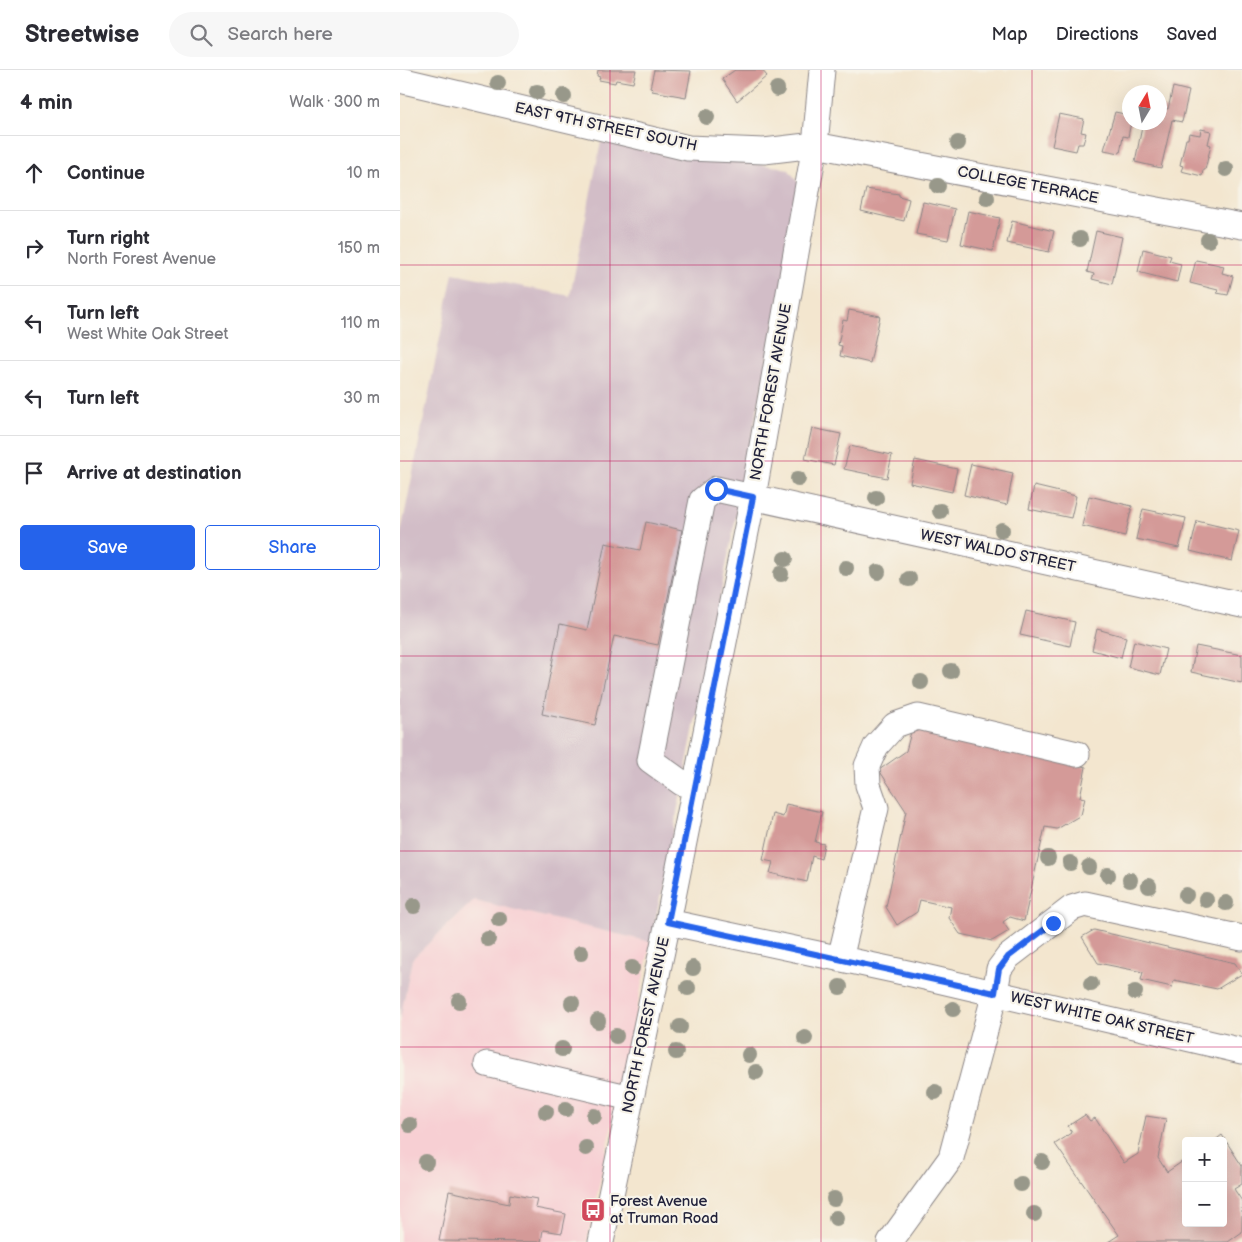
<!DOCTYPE html>
<html lang="en">
<head>
<meta charset="utf-8">
<style>
	:root { --surface:#fff; --page:#f7f7f7; --text:#2b2b33; --muted:#7c7c81; --line:#e1e1e2; --accent:#2563eb }
	body { margin:0; font-family:"Balsamiq Sans",sans-serif; background:var(--page); color:var(--text) }
	.controls { position:absolute; right:15px; bottom:15px; display:grid; overflow:hidden; border-radius:5px; box-shadow:0 5px 20px #0002 }
	.controls button { width:45px; height:45px; display:grid; place-items:center; padding:0; border:0; border-bottom:1px solid var(--line); background:var(--surface); color:var(--text); font:25px sans-serif }
	.compass { position:absolute; left:722px; top:15px; width:45px; height:45px; border-radius:50%; background:var(--surface); box-shadow:0 5px 20px #0002; rotate:10deg }
	.stop { position:absolute; width:15px; height:15px; margin:-11px; border:4px solid #2563eb; border-radius:50%; background:#fff }
	.stop.end { background:#2563eb; border-color:#fff; box-shadow:0 1px 5px #0008 }
	.list { margin:0; padding:0; list-style:none }
	h2 { display:flex; justify-content:space-between; align-items:center; height:65px; margin:0; padding:0 20px; font-size:21px }
	h2 small { font-size:16px; font-weight:400; color:var(--muted) }
	.list li { display:grid; grid-template-columns:32px 1fr auto; gap:15px; align-items:center; box-sizing:border-box; height:75px; padding:0 20px; border-top:1px solid var(--line) }
	.list b { display:block; font-size:19px; white-space:nowrap }
	.list p { margin:0; font-size:16px; white-space:nowrap; color:var(--muted) }
	.list em { font-size:16px; font-style:normal; color:var(--muted) }
	.actions { display:flex; gap:10px; padding:15px 20px }
	.actions a { flex:1; padding:11px 0; border:1px solid var(--accent); border-radius:5px; text-align:center; font-size:18px; color:var(--accent) }
	.actions .main { background:var(--accent); color:#fff }
	.icon { flex:none; width:28px; height:28px; fill:none; stroke:currentColor; stroke-width:2; stroke-linecap:round; stroke-linejoin:round }
	.map { position:relative; flex:none; width:842px; height:1172px; overflow:hidden }
	header { display:flex; align-items:center; gap:30px; box-sizing:border-box; height:70px; padding:0 25px; background:var(--surface); border-bottom:1px solid var(--line) }
	header strong { font-size:24px }
	nav { display:flex; gap:28px; margin-inline-start:auto; font-size:18px }
	.search { width:350px; height:45px; background:var(--page); display:flex; align-items:center; gap:12px; box-sizing:border-box; padding:0 18px; border-radius:28px; color:var(--muted); font-size:19px }
	main { display:flex }
	aside { flex:1; background:var(--surface) }
	.map>svg:first-child { display:block }
</style>
</head>
<body>
<header>
<strong>Streetwise</strong>
<div class="search"><svg class="icon" aria-label="search" viewBox="0 0 24 24"><circle cx="10" cy="10" r="6"/><path d="M15 15l6 6"/></svg>Search here</div>
<nav><a>Map</a><a>Directions</a><a>Saved</a></nav>
</header>
<main>
<aside>
<h2>4 min<small>Walk · 300 m</small></h2>
<ul class="list">
<li><svg class="icon" aria-label="ahead" viewBox="0 0 24 24"><path d="M12 20V5M6 11l6-6 6 6"/></svg><div><b>Continue</b></div><em>10 m</em></li>
<li><svg class="icon" aria-label="right" viewBox="0 0 24 24"><path d="M7 20v-9h11M14 6l5 5-5 5"/></svg><div><b>Turn right</b><p>North Forest Avenue</p></div><em>150 m</em></li>
<li><svg class="icon" aria-label="left" viewBox="0 0 24 24"><path d="M17 20v-9H6M10 6l-5 5 5 5"/></svg><div><b>Turn left</b><p>West White Oak Street</p></div><em>110 m</em></li>
<li><svg class="icon" aria-label="left" viewBox="0 0 24 24"><path d="M17 20v-9H6M10 6l-5 5 5 5"/></svg><div><b>Turn left</b></div><em>30 m</em></li>
<li><svg class="icon" aria-label="arrive" viewBox="0 0 24 24"><path d="M6 21V4h12l-3 4 3 4H6"/></svg><div><b>Arrive at destination</b></div></li>
</ul>
<div class="actions"><a class="main">Save</a><a>Share</a></div>
</aside>
<div class="map">
<svg width="842" height="1172" viewBox="0 0 842 1172">
	<rect width="100%" height="100%" fill="#f7f3e8"/>
	<filter id="ink" filterUnits="userSpaceOnUse"><feTurbulence type="fractalNoise" baseFrequency=".02" numOctaves="2"/><feDisplacementMap in="SourceGraphic" scale="10" xChannelSelector="R" yChannelSelector="G"/><feConvolveMatrix kernelMatrix="1 2 1 2 8 2 1 2 1" color-interpolation-filters="sRGB"/></filter>
	<filter id="wash" filterUnits="userSpaceOnUse"><feTurbulence type="fractalNoise" baseFrequency=".0096" numOctaves="4" result="noise"/><feDisplacementMap in="SourceGraphic" scale="20" xChannelSelector="R" yChannelSelector="G"/><feGaussianBlur stdDeviation="1.12" result="paint"/><feColorMatrix in="noise" values="0 0 0 0 0 0 0 0 0 0 0 0 0 0 0 0 0 1.4 0 .05"/><feComposite in="paint" operator="in"/></filter>
	<g filter="url(#wash)">
		<rect width="100%" height="100%" fill="#f3e6cf"/>
		<!-- built -->
		<path fill="#f7cfd3" d="M74,830l177,42 -64,300h-187v-222l12,-61z"/>
		<!-- industrial -->
		<path fill="#d2bdc7" d="M201,72l46,9 133,16 9,3 11,15v11l-149,746 -177,-42 -62,59 -12,61v-483l53,-264 117,23z"/>
		<g id="blocks">
			<!-- building -->
			<path fill="#d49a98" d="M198,0h38l-3,13 -17,-3 -1,3 -16,-3 1,-3 -3,-1z
				M254,0l37,1 -5,26 -34,-6 1,-2 -3,-1z
				M335,0h27l5,6 -30,25 -15,-22z
				M773,17l16,4 -7,31 -10,-2 -11,48 -26,-6 8,-40h17v-15l8,2z
				M715,42l15,3 1,7 -3,15 -5,-1 -3,17 -16,-3z
				M659,44l25,5 -3,13 5,1 -3,11h-5l-2,7 -24,-5z
				M801,59l10,2 -3,13 3,1 -6,25h-2l-1,6 -21,-5 2,-5 -3,-1 6,-26h2l1,-6 11,2z
				M466,119l33,5v2l10,3 -5,22 -43,-10z
				M523,132l32,7 -7,31 -32,-6z
				M568,141l32,7 -7,33 -32,-7z
				M612,151l42,10 -5,21 -42,-9z
				M696,161l26,6 -10,47 -20,-5 2,-5 -7,-2z
				M743,179l28,7 -2,5 12,3 -4,18 -39,-10z
				M796,190l28,6 -2,7 11,3 -5,19 -11,-2 1,-3 -28,-7z
				M449,240l31,6 -10,47 -30,-7 2,-10 -4,-1 5,-25 4,1z
				M412,358l29,6 -7,31 -29,-6z
				M450,376l42,9 -5,23 -43,-9z
				M515,390l42,9 -5,23 -42,-9z
				M571,394l42,9 -6,32 -43,-10z
				M634,416l42,10 -5,22 -42,-9z
				M689,426l43,10 -7,30 -43,-10z
				M743,439l43,9 -7,30 -43,-9z
				M797,451l42,10 -7,30 -42,-10z
				M246,452l36,8 -24,115 -44,-9 -19,89 -53,-11 18,-90 27,6 18,-87 35,7z
				M626,541l49,11 -5,24 -50,-11z
				M697,559l29,8 -5,21 -29,-8z
				M734,571l32,8 -6,26 -32,-8z
				M796,576l46,9v28l-51,-11z
				M512,658l174,39 -6,30 5,1 -4,17 -24,14 -12,-2 -21,94 -14,-4 -7,5 6,9 -17,10 -32,-7 -11,-16 2,-11 -31,-7 -3,12 -20,13 -11,-18 20,-96 -27,-41 27,-19z
				M386,734l36,8 -7,30 9,2 -3,15 -9,-3 -5,26 -37,-9 3,-11 -10,-2 10,-46 10,3z
				M694,860l141,33 7,11 -25,15 -43,-9 -2,7 -31,-7 2,-8 -45,-9 -16,-26z
				M685,1045l5,6 5,-3 29,45 14,-9 8,-38 20,3 -8,39 9,14 19,-13v64h37v-82h-9l8,-6 20,31v18l-8,5 8,12v31l-14,10h-120l11,-7 -64,-91 17,-11 -4,-7z
				M49,1121l60,13 1,-10 27,5 -2,9 31,6 -4,19 -19,-3 -2,12 -102,-1z"/>
		</g>
	</g>
	<g filter="url(#ink)">
		<use href="#blocks" fill-opacity="0" stroke="#8a8485" stroke-width="1"/>
		<g fill="none" stroke-linecap="round" stroke-linejoin="round">
			<defs>
				<path id="minor" d="M0,10l288,68 76,3 51,-6 427,81
					M295,716l-13,-3 -32,-23 52,-260 14,-11 526,116
					M268,852l244,52 330,77
					M440,889l36,-151 -8,-23 -1,-19 9,-20 19,-21 23,-8 159,37
					M87,994l144,34
					M201,1172l67,-320 85,-425 62,-352 7,-75
					M490,1172l61,-84 44,-165 4,-24 9,-12 64,-49 13,-4 157,34"/>
			</defs>
			<!-- minor casing -->
			<use href="#minor" stroke="#8a8485" stroke-width="27"/>
			<!-- minor -->
			<use href="#minor" stroke="#fff" stroke-width="25"/>
		</g>
		<!-- trees -->
		<g fill="#98988a">
			<circle cx="98" cy="13" r="8"/>
			<circle cx="377" cy="19" r="8"/>
			<circle cx="137" cy="22" r="8"/>
			<circle cx="164" cy="26" r="8"/>
			<circle cx="307" cy="47" r="8"/>
			<circle cx="558" cy="73" r="8"/>
			<circle cx="826" cy="99" r="8"/>
			<circle cx="538" cy="116" r="8"/>
			<circle cx="587" cy="128" r="8"/>
			<circle cx="680" cy="169" r="8"/>
			<circle cx="808" cy="170" r="8"/>
			<circle cx="398" cy="409" r="8"/>
			<circle cx="476" cy="428" r="8"/>
			<circle cx="540" cy="441" r="8"/>
			<circle cx="602" cy="460" r="8"/>
			<circle cx="385" cy="489" r="8"/>
			<circle cx="446" cy="498" r="8"/>
			<circle cx="478" cy="502" r="8"/>
			<circle cx="381" cy="504" r="8"/>
			<circle cx="509" cy="509" r="8"/>
			<circle cx="551" cy="601" r="8"/>
			<circle cx="521" cy="612" r="8"/>
			<circle cx="648" cy="788" r="8"/>
			<circle cx="670" cy="793" r="8"/>
			<circle cx="689" cy="797" r="8"/>
			<circle cx="708" cy="805" r="8"/>
			<circle cx="730" cy="810" r="8"/>
			<circle cx="749" cy="816" r="8"/>
			<circle cx="786" cy="825" r="8"/>
			<circle cx="806" cy="830" r="8"/>
			<circle cx="826" cy="833" r="8"/>
			<circle cx="14" cy="836" r="8"/>
			<circle cx="99" cy="849" r="8"/>
			<circle cx="88" cy="869" r="8"/>
			<circle cx="181" cy="883" r="8"/>
			<circle cx="232" cy="898" r="8"/>
			<circle cx="293" cy="898" r="8"/>
			<circle cx="691" cy="914" r="8"/>
			<circle cx="440" cy="917" r="8"/>
			<circle cx="288" cy="918" r="8"/>
			<circle cx="735" cy="922" r="8"/>
			<circle cx="59" cy="931" r="8"/>
			<circle cx="172" cy="933" r="8"/>
			<circle cx="553" cy="939" r="8"/>
			<circle cx="198" cy="951" r="8"/>
			<circle cx="280" cy="957" r="8"/>
			<circle cx="216" cy="966" r="8"/>
			<circle cx="405" cy="968" r="8"/>
			<circle cx="162" cy="979" r="8"/>
			<circle cx="276" cy="982" r="8"/>
			<circle cx="349" cy="985" r="8"/>
			<circle cx="356" cy="1002" r="8"/>
			<circle cx="535" cy="1022" r="8"/>
			<circle cx="166" cy="1039" r="8"/>
			<circle cx="146" cy="1042" r="8"/>
			<circle cx="194" cy="1046" r="8"/>
			<circle cx="10" cy="1055" r="8"/>
			<circle cx="186" cy="1078" r="8"/>
			<circle cx="26" cy="1092" r="8"/>
			<circle cx="642" cy="1092" r="8"/>
			<circle cx="621" cy="1114" r="8"/>
			<circle cx="434" cy="1129" r="8"/>
			<circle cx="634" cy="1144" r="8"/>
			<circle cx="436" cy="1148" r="8"/>
		</g>
	</g>
	<g fill="none" stroke-linecap="round" stroke-linejoin="round" filter="url(#ink)">
		<!-- route -->
		<path stroke="#2563eb" stroke-width="6" d="M316,419l37,8 -85,425 327,71 4,-24 9,-12 45,-34"/>
	</g>
	<!-- grid -->
	<path fill="none" stroke="#c2185b" stroke-width="1" stroke-opacity="0.55" d="M210,0v1172M421,0v1172M632,0v1172M0,195h842M0,391h842M0,586h842M0,781h842M0,977h842"/>
	<!-- icons -->
	<defs>
		<symbol id="bus-square" viewBox="-11 -11 22 22"><rect x="-9" y="-9" width="18" height="18" rx="4" fill="#d1495b" stroke="#f7f3e8"/><path d="M-5-6H5V4H4V6H2V4H-2V6H-4V4H-5ZM-3.5-4V0h7V-4ZM-3.5 1.2v1.5H-2V1.2ZM2 1.2v1.5H3.5V1.2Z" fill="#fff"/></symbol>
	</defs>
	<g fill-rule="evenodd">
		<use href="#bus-square" x="179" y="1126" width="28" height="28"/>
	</g>
	<g text-anchor="middle" dominant-baseline="central" stroke-width="4.5" stroke-linejoin="round" paint-order="stroke">
		<!-- street labels -->
		<g font-size="15" fill="#22223b" stroke="#f7f3e8">
			<text transform="translate(206 57) rotate(12)">EAST 9TH STREET SOUTH</text>
			<text transform="translate(628 115) rotate(11)">COLLEGE TERRACE</text>
			<text transform="translate(371 322) rotate(-80)">NORTH FOREST AVENUE</text>
			<text transform="translate(598 481) rotate(12)">WEST WALDO STREET</text>
			<text transform="translate(702 948) rotate(13)">WEST WHITE OAK STREET</text>
			<text transform="translate(246 955) rotate(-78)">NORTH FOREST AVENUE</text>
		</g>
		<!-- poi labels -->
		<g font-size="15" fill="#22223b" stroke="#f7f3e8" text-anchor="start">
			<text x="210" y="1131">Forest Avenue<tspan x="210" dy="17">at Truman Road</tspan></text>
		</g>
	</g>
</svg>
<div class="controls">
<button>+</button>
<button>−</button>
</div>
<svg class="compass" viewBox="-18 -18 36 36"><path d="M0-13l5 13h-10z" fill="#e53935"/><path d="M0 13l5-13h-10z" fill="#7c7c81"/></svg>
<div class="stop" style="left:316px;top:419px"></div>
<div class="stop end" style="left:653px;top:853px"></div>
</div>
</main>
</body>
</html>
